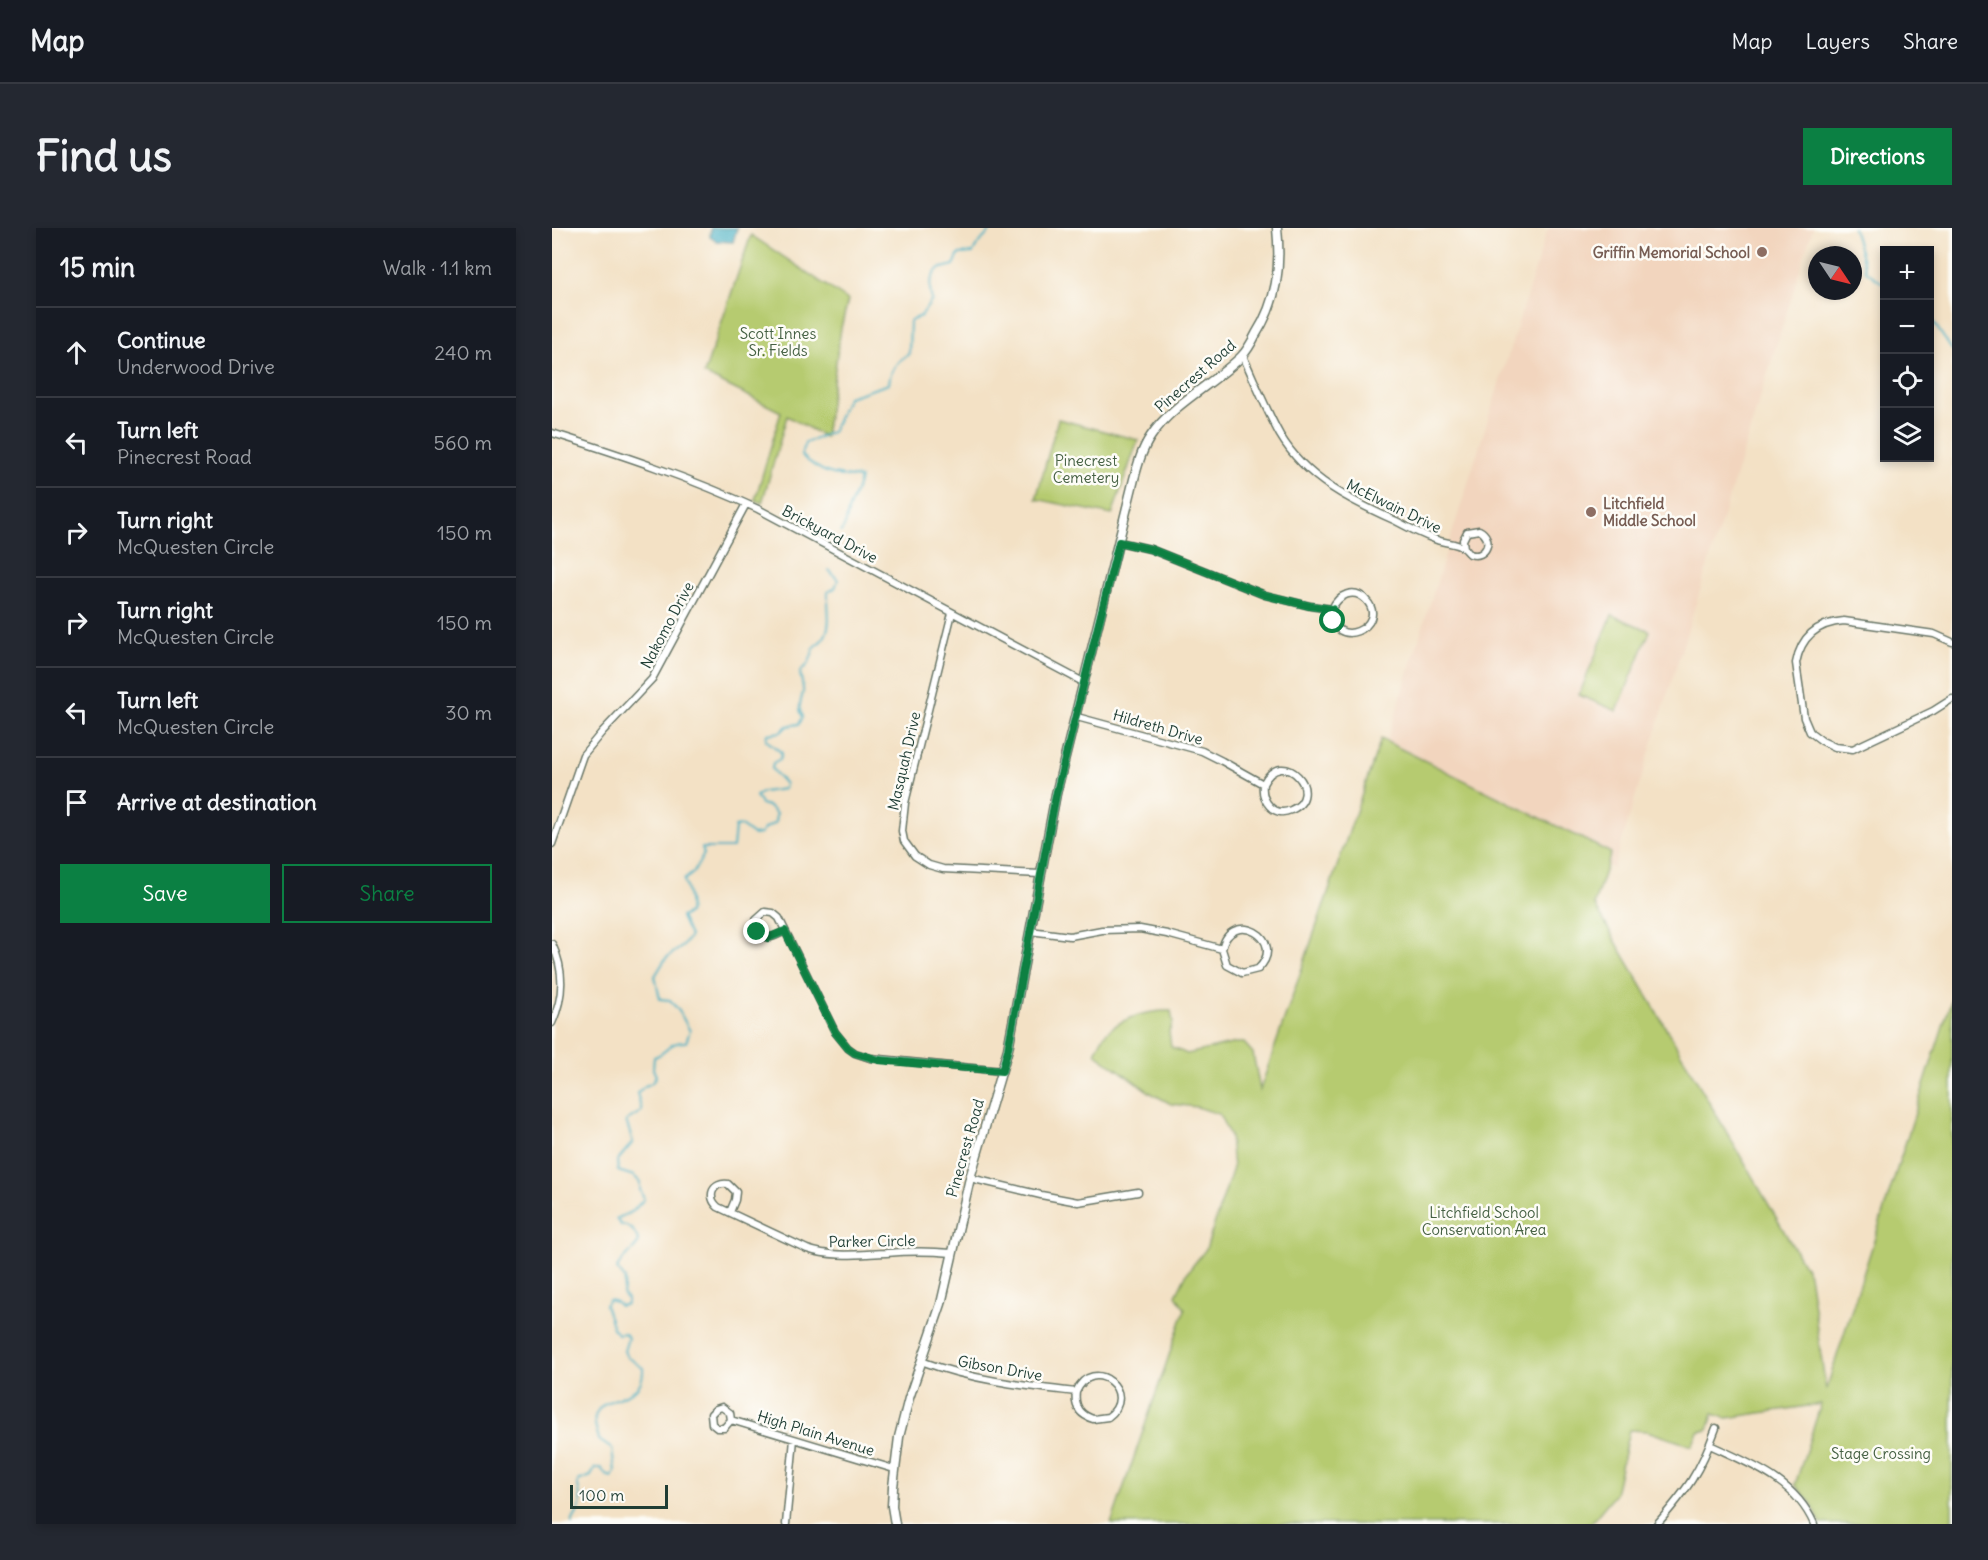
<!DOCTYPE html>
<html lang="en">
<head>
<meta charset="utf-8">
<style>
	:root { --surface:#171b24; --page:#242831; --text:#f1f3f6; --muted:#9ea1a6; --line:#363941; --accent:#0b8043 }
	body { margin:0; font-family:Delius,sans-serif; background:var(--page); color:var(--text) }
	.controls { position:absolute; right:18px; top:18px; display:grid; overflow:hidden; border-radius:0px; box-shadow:0 3px 9px #0003 }
	.controls button { width:54px; height:54px; display:grid; place-items:center; padding:0; border:0; border-bottom:2px solid var(--line); background:var(--surface); color:var(--text); font:30px sans-serif }
	.compass { position:absolute; left:1256px; top:18px; width:54px; height:54px; border-radius:50%; background:var(--surface); box-shadow:0 3px 9px #0003; rotate:125deg }
	.scale { position:absolute; left:18px; bottom:15px; width:98px; box-sizing:border-box; padding-left:6px; border:3px solid #1f3d34; border-top:0; font-size:16px; line-height:21px; white-space:nowrap; color:#1f3d34; -webkit-text-stroke:4px #fdfcf7; paint-order:stroke }
	.stop { position:absolute; width:18px; height:18px; margin:-14px; border:4px solid #0b8043; border-radius:50%; background:#fff }
	.stop.end { background:#0b8043; border-color:#fff; box-shadow:0 2px 6px #0008 }
	.list { margin:0; padding:0; list-style:none }
	h2 { display:flex; justify-content:space-between; align-items:center; height:78px; margin:0; padding:0 24px; font-size:26px }
	h2 small { font-size:20px; font-weight:400; color:var(--muted) }
	.list li { display:grid; grid-template-columns:39px 1fr auto; gap:18px; align-items:center; box-sizing:border-box; height:90px; padding:0 24px; border-top:2px solid var(--line) }
	.list b { display:block; font-size:22px; white-space:nowrap }
	.list p { margin:0; font-size:20px; white-space:nowrap; color:var(--muted) }
	.list em { font-size:20px; font-style:normal; color:var(--muted) }
	.actions { display:flex; gap:12px; padding:18px 24px }
	.actions a { flex:1; padding:14px 0; border:2px solid var(--accent); border-radius:0px; text-align:center; font-size:21px; color:var(--accent) }
	.actions .main { background:var(--accent); color:#fff }
	.icon { flex:none; width:33px; height:33px; fill:none; stroke:currentColor; stroke-width:2; stroke-linecap:round; stroke-linejoin:round }
	.map { position:relative; flex:none; width:1400px; height:1296px; overflow:hidden; border-radius:0px }
	header { display:flex; align-items:center; gap:36px; box-sizing:border-box; height:84px; padding:0 30px; background:var(--surface); border-bottom:2px solid var(--line) }
	header strong { font-size:28px }
	nav { display:flex; gap:33px; margin-inline-start:auto; font-size:21px }
	.intro { display:flex; align-items:center; justify-content:space-between; box-sizing:border-box; height:144px; padding:0 36px }
	h1 { margin:0; font-size:42px }
	.button { padding:15px 27px; border-radius:0px; background:var(--accent); color:#fff; font-size:21px; font-weight:700 }
	main { display:flex; gap:36px; padding:0 36px }
	aside { flex:1; background:var(--surface); border-radius:0px; box-shadow:0 3px 9px #0003 }
	.map>svg:first-child { display:block }
</style>
</head>
<body>
<header>
<strong>Map</strong>
<nav><a>Map</a><a>Layers</a><a>Share</a></nav>
</header>
<div class="intro"><h1>Find us</h1><a class="button">Directions</a></div>
<main>
<aside>
<h2>15 min<small>Walk · 1.1 km</small></h2>
<ul class="list">
<li><svg class="icon" aria-label="ahead" viewBox="0 0 24 24"><path d="M12 20V5M6 11l6-6 6 6"/></svg><div><b>Continue</b><p>Underwood Drive</p></div><em>240 m</em></li>
<li><svg class="icon" aria-label="left" viewBox="0 0 24 24"><path d="M17 20v-9H6M10 6l-5 5 5 5"/></svg><div><b>Turn left</b><p>Pinecrest Road</p></div><em>560 m</em></li>
<li><svg class="icon" aria-label="right" viewBox="0 0 24 24"><path d="M7 20v-9h11M14 6l5 5-5 5"/></svg><div><b>Turn right</b><p>McQuesten Circle</p></div><em>150 m</em></li>
<li><svg class="icon" aria-label="right" viewBox="0 0 24 24"><path d="M7 20v-9h11M14 6l5 5-5 5"/></svg><div><b>Turn right</b><p>McQuesten Circle</p></div><em>150 m</em></li>
<li><svg class="icon" aria-label="left" viewBox="0 0 24 24"><path d="M17 20v-9H6M10 6l-5 5 5 5"/></svg><div><b>Turn left</b><p>McQuesten Circle</p></div><em>30 m</em></li>
<li><svg class="icon" aria-label="arrive" viewBox="0 0 24 24"><path d="M6 21V4h12l-3 4 3 4H6"/></svg><div><b>Arrive at destination</b></div></li>
</ul>
<div class="actions"><a class="main">Save</a><a>Share</a></div>
</aside>
<div class="map">
<svg width="1400" height="1296" viewBox="0 0 1400 1296">
	<rect width="100%" height="100%" fill="#fdfcf7"/>
	<filter id="ink" filterUnits="userSpaceOnUse"><feTurbulence type="fractalNoise" baseFrequency=".0167" numOctaves="2"/><feDisplacementMap in="SourceGraphic" scale="12" xChannelSelector="R" yChannelSelector="G"/><feConvolveMatrix kernelMatrix="1 2 1 2 8 2 1 2 1" color-interpolation-filters="sRGB"/></filter>
	<filter id="wash" filterUnits="userSpaceOnUse"><feTurbulence type="fractalNoise" baseFrequency=".008" numOctaves="4" result="noise"/><feDisplacementMap in="SourceGraphic" scale="24" xChannelSelector="R" yChannelSelector="G"/><feGaussianBlur stdDeviation="1.35" result="paint"/><feColorMatrix in="noise" values="0 0 0 0 0 0 0 0 0 0 0 0 0 0 0 0 0 1.4 0 .05"/><feComposite in="paint" operator="in"/></filter>
	<g filter="url(#wash)">
		<rect width="100%" height="100%" fill="#f3e1c5"/>
		<!-- built -->
		<path fill="#f2d5be" d="M996,0h265l-200,641 -228,-122z"/>
		<!-- green -->
		<path fill="#b6cb70" stroke="#6a8452" stroke-width="1.5" d="M199,7l97,65 -7,28 -16,109 -38,-21 -25,87 -7,-3 26,-88 -77,-38z
			M506,191l80,21 -26,75 -76,-16z
			M1060,387l38,16 -33,80 -38,-16z
			M829,511l230,114 -17,51 215,370 17,116 126,-392v526h-131l-10,-21 -16,-18 26,-81 -94,14 -14,-4 -5,16 -10,2 -6,14 -45,-15 -18,-1 -14,64 -25,30h-479l74,-215 -9,-14 11,-22 19,-24 27,-81 -3,-32 -11,-22 -22,-7 -26,-3 -20,-11 -56,-40c3,-6 7,-16 12,-21 17,-15 42,-22 64,-21l2,11 -4,10 2,15 16,7 49,-11h8l9,10 7,37z"/>
		<!-- water -->
		<path fill="#44afc3" stroke="#32767c" stroke-width="1.5" d="M159,0h26l-4,14 -17,-1 -6,-4z"/>
		<g fill="none" stroke-linecap="round" stroke-linejoin="round">
			<!-- stream -->
			<path stroke="#44afc3" stroke-width="2" d="M1301,0l13,43 18,13
				M1378,89l22,33
				M289,304c7,-10 5,-14 8,-24 4,-11 9,-19 11,-30 -28,-3 -38,-4 -59,-23l4,-12 27,-11 16,-35 41,-13c1,-14 7,-23 20,-30l1,-33 11,-5 11,-16c-4,-13 -2,-21 6,-31l16,-4 5,-11 14,-1c6,-14 13,-14 19,-25
				M20,1296c1,-7 7,-12 8,-18 2,-9 -3,-16 -2,-25l13,-5 4,-8h6l5,7 6,2 3,-6 -3,-22 -13,-9c-1,-7 -6,-17 -4,-23 6,-26 50,-12 48,-49l-16,-11 -3,-6 4,-13 -3,-5 -7,1 -5,-6 -8,-23 4,-5 7,2 4,4 7,-2v-5l-4,-5 2,-15 -8,-10c4,-12 16,-16 22,-27 -4,-10 -7,-16 -18,-17l-5,-6 17,-8 11,-12 -4,-9v-8l-6,-6 -16,-5 -1,-10 16,-19 -7,-21 16,-10 -5,-18 8,-7 7,-3 4,-7 -3,-7 1,-12c14,-4 14,-16 32,-15l4,-11 -11,-20 -9,-11 -10,-1 -5,-23 11,-18 17,-12 7,-10 -9,-19 8,-4c2,-13 -2,-21 -5,-33l9,-7 11,-19 -2,-6h31l2,-21 6,-1 12,9 7,-1 4,-5 11,-6 1,-9 -8,-8 -7,-2 -5,-8 7,-4 21,-3 1,-5 -13,-15 1,-6 7,-4 2,-6 -16,-13 1,-6 14,-2 6,-6 12,-2 4,-7c-6,-12 -2,-14 0,-25 1,-7 -3,-13 -3,-21 9,-6 10,-10 13,-20 2,-7 9,-9 12,-15 7,-13 2,-29 3,-44l7,-4 3,-8 -9,-10"/>
		</g>
	</g>
	<g filter="url(#ink)">
		<g fill="none" stroke-linecap="round" stroke-linejoin="round">
			<defs>
				<path id="street" d="M691,128c12,26 23,54 37,79 26,44 71,66 116,86 13,7 27,14 41,19 8,3 20,3 27,8 2,1 4,5 6,6 16,6 25,-16 9,-24l-12,2 -4,8 1,8
					M0,205c70,22 139,45 206,76l327,174
					M567,314l31,7 115,46 45,11 22,3c-2,45 59,17 34,-9 -12,-13 -28,-5 -34,9
					M400,385l-47,190 -3,28 2,10 11,15 14,9 14,4 97,5
					M1400,414l-18,-8 -90,-13c-26,2 -43,15 -48,42l8,55 6,14 12,9 13,6 18,2 6,-3 74,-35 19,-12
					M525,489l125,34 20,10 41,23c-2,16 10,34 28,26 36,-15 -8,-66 -28,-26
					M0,616l31,-89 19,-23 50,-53 94,-175
					M233,703c-10,5 -18,11 -28,1l-1,-12 9,-8 8,1 6,5 56,114 13,16 7,5 15,5 132,13
					M478,703l40,5 32,-6 38,-1 27,5 55,15 5,16 15,8 16,-4c31,-30 -27,-62 -36,-20
					M0,716c13,27 12,52 0,79
					M418,950l71,17 37,7 60,-10
					M178,984l5,-12 1,-8 -8,-8c-15,-2 -22,12 -10,23l89,42c26,9 52,5 79,4 22,-2 44,-2 66,0
					M369,1133c50,19 103,25 155,31 -2,14 4,23 17,27l15,-2c32,-24 -15,-63 -32,-25
					M179,1192l-1,-7 -8,-6 -6,2 -5,5 1,10 5,4h7l7,-8 163,49
					M1158,1217c40,19 85,35 104,79
					M234,1296l8,-85
					M1105,1296c30,-34 43,-52 59,-96"/>
				<path id="secondary" d="M343,1296l-3,-18 1,-19 6,-50 10,-39 32,-94 29,-126 38,-129 48,-255 78,-315c4,-15 8,-30 17,-43 22,-33 61,-51 90,-79 6,-6 11,-15 15,-23 21,-33 25,-67 21,-106"/>
			</defs>
			<!-- street casing -->
			<use href="#street" stroke="#697667" stroke-width="9"/>
			<!-- secondary casing -->
			<use href="#secondary" stroke="#697667" stroke-width="11"/>
			<!-- street -->
			<use href="#street" stroke="#fff" stroke-width="6"/>
			<!-- secondary -->
			<use href="#secondary" stroke="#fff" stroke-width="8"/>
		</g>
	</g>
	<g fill="none" stroke-linecap="round" stroke-linejoin="round" filter="url(#ink)">
		<!-- route -->
		<path stroke="#0b8043" stroke-width="8" d="M205,704l11,6 17,-7 50,101 13,16 7,5 24,7 123,11 6,-22 48,-254 63,-253 31,7 115,46 45,11 22,3 1,12"/>
	</g>
	<!-- markers -->
	<g fill="#8d6e63" stroke="#fdfcf7" stroke-width="2">
		<circle cx="1210" cy="24" r="6"/>
		<circle cx="1039" cy="284" r="6"/>
	</g>
	<g text-anchor="middle" dominant-baseline="central" stroke-width="5" stroke-linejoin="round" paint-order="stroke">
		<!-- education labels -->
		<g font-size="15" font-weight="bold" fill="#785e54" stroke="#fdfcf7" text-anchor="end">
			<text x="1198" y="24">Griffin Memorial School</text>
			<text x="1051" y="275" text-anchor="start">Litchfield<tspan x="1051" dy="17">Middle School</tspan></text>
		</g>
		<!-- park labels -->
		<g font-size="15" fill="#456043" stroke="#fdfcf7">
			<text x="226" y="105">Scott Innes<tspan x="226" dy="17">Sr. Fields</tspan></text>
			<text x="534" y="232">Pinecrest<tspan x="534" dy="17">Cemetery</tspan></text>
			<text x="932" y="984">Litchfield School<tspan x="932" dy="17">Conservation Area</tspan></text>
			<text x="1329" y="1225">Stage Crossing</text>
		</g>
		<!-- street labels -->
		<g font-size="15" fill="#1f3d34" stroke="#fdfcf7">
			<text transform="translate(643 148) rotate(-41)">Pinecrest Road</text>
			<text transform="translate(842 278) rotate(26)">McElwain Drive</text>
			<text transform="translate(278 306) rotate(28)">Brickyard Drive</text>
			<text transform="translate(115 397) rotate(-62)">Nakomo Drive</text>
			<text transform="translate(606 499) rotate(16)">Hildreth Drive</text>
			<text transform="translate(352 533) rotate(-77)">Masquah Drive</text>
			<text transform="translate(413 920) rotate(-74)">Pinecrest Road</text>
			<text transform="translate(320 1013) rotate(-1)">Parker Circle</text>
			<text transform="translate(448 1140) rotate(10)">Gibson Drive</text>
			<text transform="translate(264 1205) rotate(17)">High Plain Avenue</text>
		</g>
	</g>
</svg>
<div class="controls">
<button>+</button>
<button>−</button>
<button><svg class="icon" aria-label="locate" viewBox="0 0 24 24"><circle cx="12" cy="12" r="6"/><path d="M12 2v4M12 18v4M2 12h4M18 12h4"/></svg></button>
<button><svg class="icon" aria-label="layers" viewBox="0 0 24 24"><path d="M12 4l9 5-9 5-9-5zM3 14l9 5 9-5"/></svg></button>
</div>
<svg class="compass" viewBox="-18 -18 36 36"><path d="M0-13l5 13h-10z" fill="#e53935"/><path d="M0 13l5-13h-10z" fill="#9ea1a6"/></svg>
<div class="scale">100 m</div>
<div class="stop" style="left:781px;top:393px"></div>
<div class="stop end" style="left:205px;top:704px"></div>
</div>
</main>
</body>
</html>
